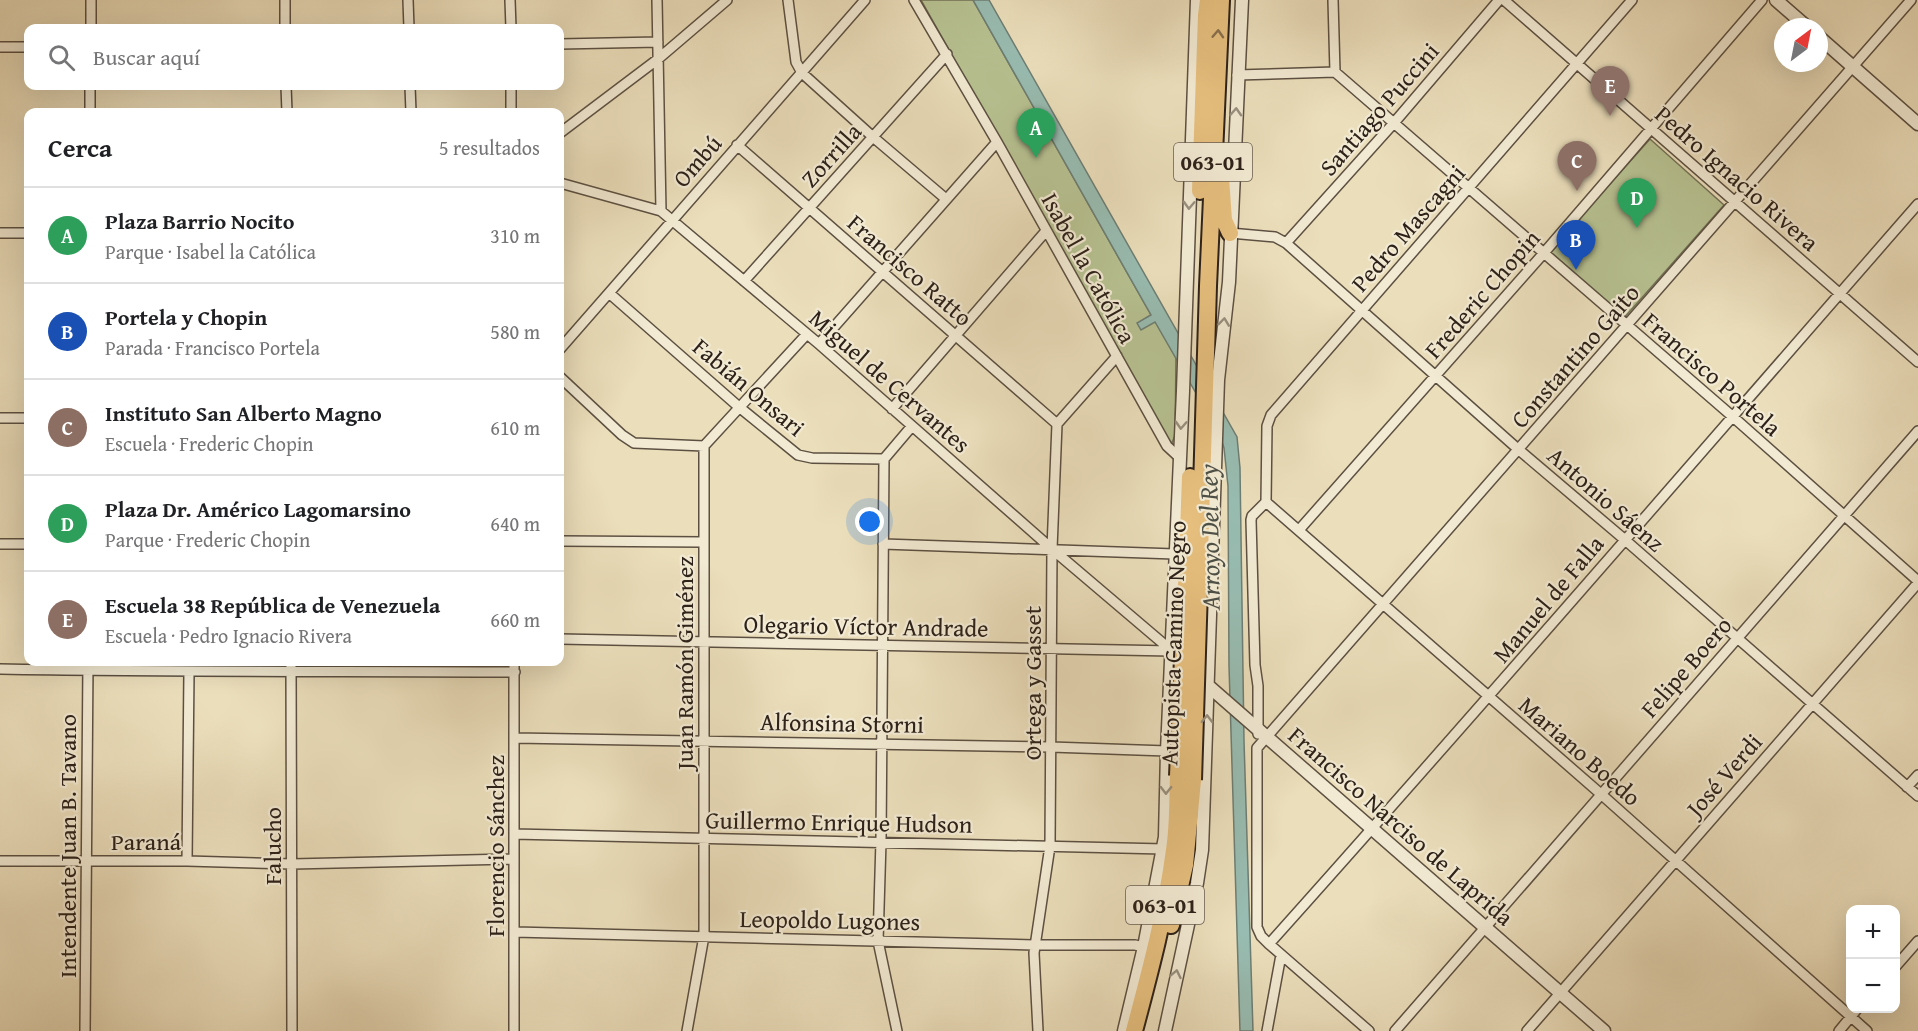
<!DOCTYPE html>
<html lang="es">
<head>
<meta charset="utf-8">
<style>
	:root { --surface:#fff; --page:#f2f2f2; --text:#202124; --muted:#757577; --line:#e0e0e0; --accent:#8f2418 }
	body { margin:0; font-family:"Gentium Book Plus",serif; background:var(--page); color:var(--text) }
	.controls { position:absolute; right:18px; bottom:18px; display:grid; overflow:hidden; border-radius:12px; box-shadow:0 6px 24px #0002 }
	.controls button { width:54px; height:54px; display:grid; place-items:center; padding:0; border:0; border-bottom:2px solid var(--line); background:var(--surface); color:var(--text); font:30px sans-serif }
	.compass { position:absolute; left:1774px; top:18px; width:54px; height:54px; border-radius:50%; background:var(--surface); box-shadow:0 6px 24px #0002; rotate:32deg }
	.you { position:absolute; left:870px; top:522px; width:21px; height:21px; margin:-15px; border:4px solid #fff; border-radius:50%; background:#1a73e8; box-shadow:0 0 0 9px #1a73e833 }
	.badge { display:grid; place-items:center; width:39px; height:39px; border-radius:50%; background:var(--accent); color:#fff; font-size:20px; font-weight:700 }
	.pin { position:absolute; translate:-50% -50px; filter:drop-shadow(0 2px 3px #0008) }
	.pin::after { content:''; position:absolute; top:32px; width:21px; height:18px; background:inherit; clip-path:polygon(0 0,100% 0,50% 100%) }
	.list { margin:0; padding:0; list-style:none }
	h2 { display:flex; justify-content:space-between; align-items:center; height:78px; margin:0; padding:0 24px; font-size:26px }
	h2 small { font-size:20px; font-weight:400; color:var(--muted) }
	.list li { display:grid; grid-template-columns:39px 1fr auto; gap:18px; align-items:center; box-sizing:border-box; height:96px; padding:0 24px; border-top:2px solid var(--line) }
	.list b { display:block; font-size:22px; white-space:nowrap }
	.list p { margin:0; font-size:20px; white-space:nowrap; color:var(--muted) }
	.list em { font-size:20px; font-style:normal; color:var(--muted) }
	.icon { flex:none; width:33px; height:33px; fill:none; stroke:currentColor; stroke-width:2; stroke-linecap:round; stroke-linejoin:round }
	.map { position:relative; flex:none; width:1918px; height:1031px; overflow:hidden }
	.search { position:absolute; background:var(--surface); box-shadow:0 6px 24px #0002; left:24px; top:24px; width:540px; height:66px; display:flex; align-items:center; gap:15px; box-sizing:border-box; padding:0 21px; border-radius:12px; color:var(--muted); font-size:22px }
	.panel { position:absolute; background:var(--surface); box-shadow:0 6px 24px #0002; left:24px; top:108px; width:540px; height:558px; border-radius:12px }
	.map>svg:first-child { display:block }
</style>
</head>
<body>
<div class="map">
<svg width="1918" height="1031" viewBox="0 0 1918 1031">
	<rect width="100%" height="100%" fill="#ebdebb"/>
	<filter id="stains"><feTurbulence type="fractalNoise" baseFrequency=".00333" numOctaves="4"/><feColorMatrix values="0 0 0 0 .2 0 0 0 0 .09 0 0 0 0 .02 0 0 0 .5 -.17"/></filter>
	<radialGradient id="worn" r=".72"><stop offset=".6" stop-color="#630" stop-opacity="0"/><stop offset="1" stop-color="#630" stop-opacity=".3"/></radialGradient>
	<!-- green -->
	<path fill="#b7c191" stroke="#727155" stroke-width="1.5" d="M921,0h52l178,315 -13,8 3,6 14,-8 21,37 -1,77 -3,8 -4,-3z
		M1650,139l74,66 -100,113 -75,-66z"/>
	<!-- water -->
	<path fill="#98bcb1" stroke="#6d7e74" stroke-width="1.5" d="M973,0h16l248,437 3,31 4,273 9,290h-13l-11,-365 -1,-180 -4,-38 -4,-13 -65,-113 -14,8 -4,-7 14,-8z"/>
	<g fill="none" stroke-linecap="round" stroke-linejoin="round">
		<defs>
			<path id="minor" d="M91,0v28
				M285,0v28
				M408,0l1,28
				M510,0l1,28
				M657,0l4,211
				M788,0l8,62 6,11 71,64 73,62
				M914,0l83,142 170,304 13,12
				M1333,0l2,72
				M1504,0l414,362
				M560,44l98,-2
				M0,47h28
				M1237,75l98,-3 397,344 186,165
				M286,86l1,26
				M410,86l1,26
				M90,112v-26
				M511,112v-26
				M560,133l98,-74 69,-59
				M737,145l320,279
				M560,183l101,28 158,133 233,205 120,102
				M0,233h28
				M1230,233l45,4 11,6 233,207 105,89 294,257
				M1286,243l107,-119 106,-124
				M744,281l203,-227
				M609,293l130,114 59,48 14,3 72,1
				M819,344l178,-202
				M560,349l305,-349
				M560,377l62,58 12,8 70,3
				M892,409l154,-178
				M0,418h28
				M1266,502l336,293 265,236
				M1266,502l1,-76 4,-11 361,-415
				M1299,530l244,-276 219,-254
				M560,541l143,1
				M0,544h28
				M883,544l292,10
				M560,639l612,12
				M291,662l1,369
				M0,669c172,3 343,2 515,3
				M1258,734v-48l-3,-21 -4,-145 1,-4 14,-14
				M515,738l536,9 116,4
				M1907,787l11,-12
				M514,834l650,15
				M0,861h187l105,3 222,-5
				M187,861l2,-189
				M515,932l519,13h101l9,2
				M1269,944c219,-244 433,-493 649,-740
				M1896,966l22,-25
				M85,1031l3,-369
				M514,1031v-369
				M687,1031l17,-95v-490l103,-112
				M897,1031l-19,-90 3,-100 3,-382 28,-33
				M1038,1031l-4,-78 16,-107 2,-297 5,-125 60,-68
				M1267,1031l14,-76
				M1369,1031l-100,-87 -8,-8 -4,-9v-179l654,-748
				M1395,1031l523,-600
				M1527,1031l391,-448
				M1839,1031l19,-23"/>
			<path id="tertiary" d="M1776,0l31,27
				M1819,37l99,87
				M1205,683l399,348
				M1124,1031l20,-84 21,-110 2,-86 16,-360 14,-391
				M1165,1031l32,-148 5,-33 16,-470 11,-98 13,-282"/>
			<path id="motorway" d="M1221,178l3,42 6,13
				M1200,191l6,-176 2,-15
				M1186,587l4,-110
				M1199,589l9,-303 13,-286
				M1171,925l14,-60 8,-85
				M1134,1031c16,-60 32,-120 40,-181 4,-25 3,-50 4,-74"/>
		</defs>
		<!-- minor casing -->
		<use href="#minor" stroke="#5c5042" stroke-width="12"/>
		<!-- tertiary casing -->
		<use href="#tertiary" stroke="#5c5042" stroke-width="15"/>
		<!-- motorway casing -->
		<use href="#motorway" stroke="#2d2119" stroke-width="20"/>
		<!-- minor -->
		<use href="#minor" stroke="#f2ead3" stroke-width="9"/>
		<!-- tertiary -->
		<use href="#tertiary" stroke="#f2ead3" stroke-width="12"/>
		<!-- motorway -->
		<use href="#motorway" stroke="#e6bf7e" stroke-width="16"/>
		<defs>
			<path id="motorway-bridge" d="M1178,776l8,-189
				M1193,780l6,-191"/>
		</defs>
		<!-- motorway-bridge casing -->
		<use href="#motorway-bridge" stroke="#2d2119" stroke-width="20" stroke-linecap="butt"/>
		<!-- motorway-bridge -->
		<use href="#motorway-bridge" stroke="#e6bf7e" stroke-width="16"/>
	</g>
	<!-- one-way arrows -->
	<defs><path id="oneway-chevron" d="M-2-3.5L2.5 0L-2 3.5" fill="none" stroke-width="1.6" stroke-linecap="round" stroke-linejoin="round" transform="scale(1.5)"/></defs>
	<use stroke="#8a704c" href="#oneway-chevron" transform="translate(1218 34) rotate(-87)"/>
	<g stroke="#99907f">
		<use href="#oneway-chevron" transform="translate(1236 112) rotate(-87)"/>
		<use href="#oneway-chevron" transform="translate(1189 205) rotate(92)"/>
		<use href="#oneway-chevron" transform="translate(1224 322) rotate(-83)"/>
		<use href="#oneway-chevron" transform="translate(1181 425) rotate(93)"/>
		<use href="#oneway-chevron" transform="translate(1207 719) rotate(-89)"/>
		<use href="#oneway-chevron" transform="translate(1166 790) rotate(91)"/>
		<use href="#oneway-chevron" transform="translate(1176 974) rotate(-78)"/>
	</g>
	<g text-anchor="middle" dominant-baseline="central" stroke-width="4.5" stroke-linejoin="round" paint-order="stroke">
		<!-- shield labels -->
		<g fill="#f2ead3" stroke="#685d51" stroke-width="1.5">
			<rect x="1174" y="143" width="78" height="38" rx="4.5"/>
			<rect x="1126" y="886" width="78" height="38" rx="4.5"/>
		</g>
		<g font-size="22" font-weight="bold" fill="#2d2119">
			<text x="1213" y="162">063-01</text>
			<text x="1165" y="905">063-01</text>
		</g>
		<!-- street labels -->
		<g font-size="24" fill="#2d2119" stroke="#f2ead3">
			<text transform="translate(1379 109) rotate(-49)">Santiago Puccini</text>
			<text transform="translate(831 155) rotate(-48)">Zorrilla</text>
			<text transform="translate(697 161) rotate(-49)">Ombú</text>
			<text transform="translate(1737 178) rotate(41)">Pedro Ignacio Rivera</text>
			<text transform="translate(1408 228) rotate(-49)">Pedro Mascagni</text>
			<text transform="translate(1089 268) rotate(61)">Isabel la Católica</text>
			<text transform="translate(910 270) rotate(41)">Francisco Ratto</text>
			<text transform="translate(1482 294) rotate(-49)">Frederic Chopin</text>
			<text transform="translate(1575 356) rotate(-49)">Constantino Gaito</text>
			<text transform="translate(1712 374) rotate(41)">Francisco Portela</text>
			<text transform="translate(890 381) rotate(41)">Miguel de Cervantes</text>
			<text transform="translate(749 387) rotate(40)">Fabián Onsari</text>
			<text transform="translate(1606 499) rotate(41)">Antonio Sáenz</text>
			<text transform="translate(1548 599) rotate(-50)">Manuel de Falla</text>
			<text transform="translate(866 626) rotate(1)">Olegario Víctor Andrade</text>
			<text transform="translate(1173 643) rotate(-88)">Autopista Camino Negro</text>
			<text transform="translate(684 663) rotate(-90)">Juan Ramón Giménez</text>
			<text transform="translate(1686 667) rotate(-49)">Felipe Boero</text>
			<text transform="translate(1032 683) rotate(-90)">Ortega y Gasset</text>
			<text transform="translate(842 723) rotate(1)">Alfonsina Storni</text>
			<text transform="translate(1580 751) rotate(41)">Mariano Boedo</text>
			<text transform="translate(1724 775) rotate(-49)">José Verdi</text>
			<text transform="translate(839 822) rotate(1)">Guillermo Enrique Hudson</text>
			<text transform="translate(1401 826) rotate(41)">Francisco Narciso de Laprida</text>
			<text x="146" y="841">Paraná</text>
			<text transform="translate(67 846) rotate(-90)">Intendente Juan B. Tavano</text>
			<text transform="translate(272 846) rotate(-90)">Falucho</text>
			<text transform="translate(495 846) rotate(-90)">Florencio Sánchez</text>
			<text transform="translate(830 920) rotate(1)">Leopoldo Lugones</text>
		</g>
		<!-- water labels -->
		<g font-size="26" font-style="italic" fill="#4d5047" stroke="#f2ead3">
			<text transform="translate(1209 537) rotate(-91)">Arroyo Del Rey</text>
		</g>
	</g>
	<rect width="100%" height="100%" filter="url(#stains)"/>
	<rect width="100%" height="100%" fill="url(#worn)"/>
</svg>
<div class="controls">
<button>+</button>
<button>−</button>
</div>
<svg class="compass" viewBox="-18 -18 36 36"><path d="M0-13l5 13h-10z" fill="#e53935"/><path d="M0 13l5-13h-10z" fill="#757577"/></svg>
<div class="you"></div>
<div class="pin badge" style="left:1036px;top:158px;background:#2e9e5b">A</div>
<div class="pin badge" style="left:1576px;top:270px;background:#1a4fb4">B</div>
<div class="pin badge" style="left:1577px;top:191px;background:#8d6e63">C</div>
<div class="pin badge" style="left:1637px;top:228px;background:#2e9e5b">D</div>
<div class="pin badge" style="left:1610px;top:116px;background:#8d6e63">E</div>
<div class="search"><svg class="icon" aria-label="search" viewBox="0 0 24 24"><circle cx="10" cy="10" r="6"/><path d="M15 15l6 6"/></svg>Buscar aquí</div>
<section class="panel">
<h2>Cerca<small>5 resultados</small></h2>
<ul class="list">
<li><span class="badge" style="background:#2e9e5b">A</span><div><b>Plaza Barrio Nocito</b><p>Parque · Isabel la Católica</p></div><em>310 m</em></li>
<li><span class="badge" style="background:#1a4fb4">B</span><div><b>Portela y Chopin</b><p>Parada · Francisco Portela</p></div><em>580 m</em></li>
<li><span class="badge" style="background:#8d6e63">C</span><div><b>Instituto San Alberto Magno</b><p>Escuela · Frederic Chopin</p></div><em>610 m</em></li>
<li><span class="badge" style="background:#2e9e5b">D</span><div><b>Plaza Dr. Américo Lagomarsino</b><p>Parque · Frederic Chopin</p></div><em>640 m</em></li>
<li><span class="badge" style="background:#8d6e63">E</span><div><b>Escuela 38 República de Venezuela</b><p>Escuela · Pedro Ignacio Rivera</p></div><em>660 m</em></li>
</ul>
</section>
</div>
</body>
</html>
